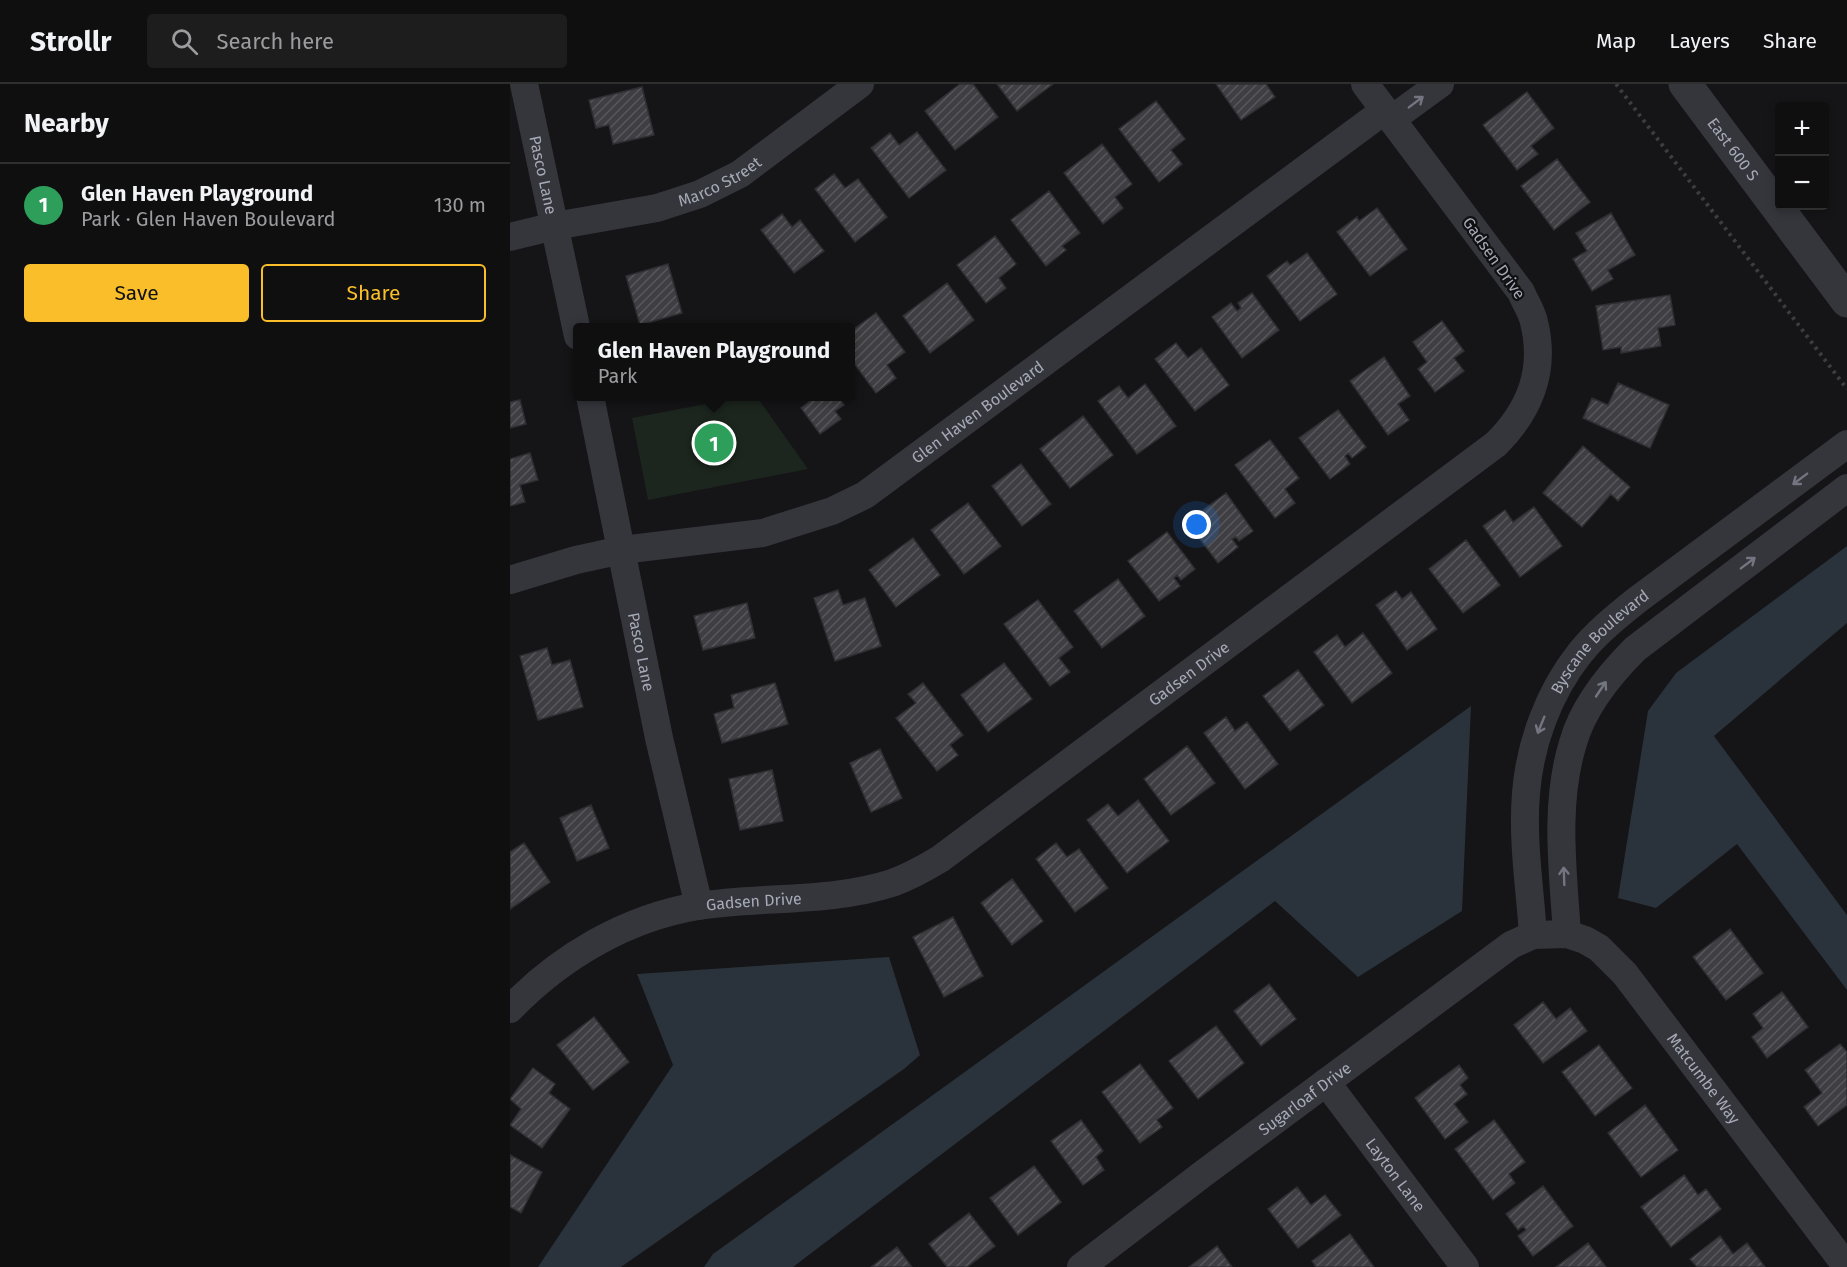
<!DOCTYPE html>
<html lang="en">
<head>
<meta charset="utf-8">
<style>
	:root { --surface:#100f10; --page:#1e1d1e; --text:#f1f3f6; --muted:#9c9c9f; --line:#302f30; --accent:#f9be2a }
	body { margin:0; font-family:"Fira Sans",sans-serif; background:var(--page); color:var(--text) }
	.controls { position:absolute; right:18px; top:18px; display:grid; overflow:hidden; border-radius:6px; box-shadow:0 3px 9px #0003 }
	.controls button { width:54px; height:54px; display:grid; place-items:center; padding:0; border:0; border-bottom:2px solid var(--line); background:var(--surface); color:var(--text); font:30px sans-serif }
	.you { position:absolute; left:687px; top:441px; width:21px; height:21px; margin:-15px; border:4px solid #fff; border-radius:50%; background:#1a73e8; box-shadow:0 0 0 9px #1a73e833 }
	.badge { display:grid; place-items:center; width:39px; height:39px; border-radius:50%; background:var(--accent); color:#fff; font-size:20px; font-weight:700 }
	.pin { position:absolute; translate:-50% -50%; border:3px solid #fff; box-shadow:0 2px 6px #0006 }
	.popup { position:absolute; left:63px; top:239px; width:282px; height:78px; box-sizing:border-box; display:grid; place-content:center; border-radius:6px; background:var(--surface); filter:drop-shadow(0 2px 4px #0005); font-size:20px; white-space:nowrap; color:var(--muted) }
	.popup b { font-size:22px; color:var(--text) }
	.popup::after { content:''; position:absolute; left:50%; top:100%; margin-left:-12px; border:12px solid transparent; border-top-color:var(--surface) }
	.list { margin:0; padding:0; list-style:none }
	h2 { display:flex; justify-content:space-between; align-items:center; height:78px; margin:0; padding:0 24px; font-size:26px }
	h2 small { font-size:20px; font-weight:400; color:var(--muted) }
	.list li { display:grid; grid-template-columns:39px 1fr auto; gap:18px; align-items:center; box-sizing:border-box; height:84px; padding:0 24px; border-top:2px solid var(--line) }
	.list b { display:block; font-size:22px; white-space:nowrap }
	.list p { margin:0; font-size:20px; white-space:nowrap; color:var(--muted) }
	.list em { font-size:20px; font-style:normal; color:var(--muted) }
	.actions { display:flex; gap:12px; padding:18px 24px }
	.actions a { flex:1; padding:14px 0; border:2px solid var(--accent); border-radius:6px; text-align:center; font-size:21px; color:var(--accent) }
	.actions .main { background:var(--accent); color:#111 }
	.icon { flex:none; width:33px; height:33px; fill:none; stroke:currentColor; stroke-width:2; stroke-linecap:round; stroke-linejoin:round }
	.map { position:relative; flex:none; width:1337px; height:1183px; overflow:hidden }
	header { display:flex; align-items:center; gap:36px; box-sizing:border-box; height:84px; padding:0 30px; background:var(--surface); border-bottom:2px solid var(--line) }
	header strong { font-size:28px }
	nav { display:flex; gap:33px; margin-inline-start:auto; font-size:21px }
	.search { width:420px; height:54px; background:var(--page); display:flex; align-items:center; gap:15px; box-sizing:border-box; padding:0 21px; border-radius:6px; color:var(--muted); font-size:22px }
	main { display:flex }
	aside { flex:1; background:var(--surface) }
	.map>svg:first-child { display:block }
</style>
</head>
<body>
<header>
<strong>Strollr</strong>
<div class="search"><svg class="icon" aria-label="search" viewBox="0 0 24 24"><circle cx="10" cy="10" r="6"/><path d="M15 15l6 6"/></svg>Search here</div>
<nav><a>Map</a><a>Layers</a><a>Share</a></nav>
</header>
<main>
<aside>
<h2>Nearby<small></small></h2>
<ul class="list">
<li><span class="badge" style="background:#2e9e5b">1</span><div><b>Glen Haven Playground</b><p>Park · Glen Haven Boulevard</p></div><em>130 m</em></li>
</ul>
<div class="actions"><a class="main">Save</a><a>Share</a></div>
</aside>
<div class="map">
<svg width="1337" height="1183" viewBox="0 0 1337 1183">
	<defs>
		<pattern id="building-hatch" width="6" height="6" patternUnits="userSpaceOnUse" patternTransform="scale(1.5)"><rect width="6" height="6" fill="#3f3f43"/><path d="M-1 1l2-2M0 6l6-6M5 7l2-2" fill="none" stroke="#58585c"/></pattern>
	</defs>
	<rect width="100%" height="100%" fill="#151416"/>
	<!-- green -->
	<path fill="#1c251e" d="M232,313h15l51,72 -160,31 -16,-82z"/>
	<!-- water -->
	<path fill="#2a333b" d="M1337,462v77l-133,113 133,179v75l-110,-146 -81,64 -38,-10 30,-187 28,-38z
		M961,622l-9,205 -104,66 -83,-76 -482,366h-89l9,-13z
		M379,873l31,98 -16,14 -283,198h-83l135,-202 -36,-91z"/>
	<!-- building -->
	<path fill="url(#building-hatch)" stroke="#2f2e33" stroke-width="1.5" d="M450,0h13l25,33 -43,33 -30,-39z
		M487,0h56l-36,27z
		M706,0h50l9,13 -34,23z
		M132,3l12,48 -41,9 -4,-19 -13,3 -7,-28z
		M1017,8l27,36 -23,18 7,8 -21,16 -34,-45z
		M646,17l29,38 -14,11 11,14 -23,18 -40,-53z
		M407,48l29,38 -37,28 -38,-50 19,-15 9,12z
		M592,60l30,40 -17,13 8,11 -20,16 -39,-51z
		M1047,75l33,43 -36,28 -33,-44z
		M324,90l11,14 13,-9 29,38 -32,25 -40,-53z
		M539,107l31,42 -18,13 4,4 -20,16 -35,-46z
		M867,124l30,41 -37,27 -33,-44 20,-15 2,4z
		M1101,129l24,42 -27,15 5,9 -21,12 -19,-32 14,-8 -11,-18z
		M272,130l10,13 8,-7 24,31 -30,22 -33,-43z
		M485,152l21,28 -17,14 7,10 -20,15 -29,-38z
		M797,169l30,41 -37,27 -33,-45 20,-15 3,4z
		M158,180l14,49 -42,12 -14,-49z
		M437,199l27,37 -44,33 -27,-37z
		M742,209l27,37 -37,28 -30,-41 19,-14 6,8 4,-3 -3,-5z
		M1160,211l5,30 -17,3 3,18 -40,7v-6l-18,3 -7,-44z
		M366,229l29,39 -18,13 9,13 -20,15 -26,-35v-26z
		M932,237l22,30 -10,7 10,13 -29,21 -17,-23 9,-7 -14,-20z
		M666,259l12,15 13,-10 28,37 -34,26 -40,-52z
		M874,273l26,39 -12,8 11,16 -21,15 -38,-54z
		M1108,299l51,22 -19,43 -67,-30 9,-20 16,7z
		M635,300l31,42 -39,28 -39,-53 21,-15 9,12z
		M296,312h32l6,9 -9,6 6,8 -21,15 -19,-26 9,-7z
		M10,316l6,24 -16,4v-26z
		M828,326l28,37 -14,11 -4,-5 -3,3 5,8 -20,15 -31,-41z
		M573,332l30,39 -43,33 -30,-39z
		M760,356l29,38 -14,11 10,14 -20,15 -40,-53z
		M1073,362l47,41 -12,14 -7,-7 -29,33 -39,-34z
		M20,369l8,27 -18,5 5,17 -15,4v-47z
		M511,380l30,40 -29,22 -30,-40z
		M716,409l27,38 -14,10 -3,-4 -4,2 6,8 -20,16 -31,-41z
		M458,419l33,43 -37,28 -33,-44z
		M1024,423l28,39 -42,31 -37,-51 22,-16 8,12z
		M657,448l28,37 -14,11 -4,-5 -3,3 6,8 -21,15 -31,-40z
		M403,454l27,37 -44,32 -27,-37z
		M956,456l34,45 -37,28 -34,-44z
		M608,495l27,37 -43,32 -28,-37z
		M328,506l5,15 22,-7 16,48 -46,15 -21,-63z
		M886,507l6,8 9,-7 26,37 -30,21 -31,-45z
		M528,516l35,47 -14,11 11,14 -20,14 -46,-62z
		M237,519l8,35 -52,12 -9,-34z
		M853,549l29,40 -40,30 -38,-51 23,-17 8,12z
		M37,564l5,17 18,-5 13,47 -45,13 -18,-64z
		M494,579l28,36 -44,33 -27,-37z
		M788,586l26,35 -34,26 -27,-35z
		M265,599l13,41 -66,19 -8,-29 20,-6 -3,-13z
		M413,599l40,52 -13,10 8,10 -21,16 -41,-53 20,-15 -8,-9z
		M716,633l9,14 12,-9 31,42 -33,25 -41,-56z
		M677,662l28,37 -44,32 -27,-36z
		M370,665l22,49 -31,14 -21,-49z
		M262,686l11,51 -43,9 -11,-51z
		M628,716l31,41 -42,32 -40,-53 21,-16 10,12z
		M81,721l18,43 -32,13 -17,-43z
		M14,759l26,39 -40,27v-57z
		M546,759l11,14 12,-8 29,39 -33,24 -39,-53z
		M502,795l31,42 -31,24 -31,-42z
		M443,833l30,59 -39,21 -31,-60z
		M1220,845l33,44 -37,27 -33,-43z
		M759,900l27,35 -35,27 -27,-35z
		M1272,908l26,35 -41,31 -15,-21 11,-9 -10,-14z
		M1033,918l13,17 14,-11 17,23 -44,32 -29,-38z
		M84,933l35,45 -36,28 -36,-45z
		M706,942l28,37 -46,36 -29,-38z
		M1330,960l7,8v53l-29,21 -14,-19 18,-14 -17,-23z
		M1089,961l33,43 -37,28 -33,-44z
		M630,980l33,44 -16,12 5,7 -22,16 -38,-51z
		M949,981l9,13 -8,7 7,9 -13,10 14,18 -23,17 -30,-41z
		M23,984l22,16 -6,9 21,16 -28,39 -32,-23 11,-16 -11,-10z
		M1135,1021l33,45 -37,27 -33,-44z
		M571,1036l22,31 -7,6 8,13 -21,15 -32,-44z
		M984,1036l31,42 -16,12 6,9 -22,17 -38,-51z
		M0,1071l32,17 -21,41 -11,-6z
		M524,1082l27,36 -43,33 -28,-37z
		M1174,1091l14,20 8,-6 15,20 -50,38 -30,-40z
		M1033,1102l30,40 -40,30 -15,-20 8,-6 -3,-4 -5,4 -12,-16z
		M787,1103l14,18 14,-10 16,20 -43,33 -30,-39z
		M459,1129l26,33 -28,21h-20l-18,-23z
		M840,1150l24,33h-58l-4,-6z
		M1210,1152l13,18 14,-11 18,24h-68l-7,-8z
		M1078,1159l18,24h-50z
		M707,1162l15,21h-43z
		M387,1163l15,20h-41z"/>
	<g fill="none" stroke-linecap="round" stroke-linejoin="round">
		<!-- path -->
		<path stroke="#3b3d43" stroke-width="4" stroke-dasharray="3 4.5" stroke-linecap="butt" d="M1106,0l231,305"/>
		<!-- minor -->
		<g stroke="#35363c" stroke-width="28">
			<path id="s1" d="M14,0l54,252"/>
			<path d="M882,35l48,-35"/>
			<path id="s2" d="M0,153l45,-11 102,-18 43,-14 40,-20 120,-90"/>
			<path id="s3" d="M80,312l69,342 40,168"/>
			<path id="s4" d="M0,496l66,-20 46,-10 141,-17 69,-22 33,-16 520,-385"/>
			<path d="M1057,850c-4,-63 -13,-130 6,-191 10,-36 36,-68 62,-94l212,-161"/>
			<path id="s5" d="M1023,851c-3,-47 -11,-94 -7,-142 4,-50 23,-101 54,-140 16,-20 37,-37 57,-53l210,-156"/>
			<path id="s6" d="M0,925c50,-52 116,-91 188,-103 64,-10 132,-3 194,-23 17,-6 33,-15 48,-24l556,-415c34,-34 50,-73 38,-122 -2,-10 -9,-20 -13,-30l-156,-208"/>
			<path id="s7" d="M816,998l139,185"/>
			<path id="s8" d="M571,1183l123,-94 307,-228 22,-10 34,-1 18,6 14,8 26,26 222,293"/>
		</g>
		<!-- tertiary -->
		<path stroke="#35363c" stroke-width="33" id="s9" d="M1175,0l162,217"/>
	</g>
	<!-- one-way arrows -->
	<defs><path id="oneway-shaft" d="M-6 0H5M1.5-3L5.5 0L1.5 3" fill="none" stroke-width="1.6" stroke-linecap="round" stroke-linejoin="round" transform="scale(1.5)"/></defs>
	<g stroke="#737680">
		<use href="#oneway-shaft" transform="translate(906 18) rotate(-37)"/>
		<use href="#oneway-shaft" transform="translate(1290 395) rotate(143)"/>
		<use href="#oneway-shaft" transform="translate(1238 479) rotate(-37)"/>
		<use href="#oneway-shaft" transform="translate(1091 605) rotate(-56)"/>
		<use href="#oneway-shaft" transform="translate(1031 641) rotate(112)"/>
		<use href="#oneway-shaft" transform="translate(1054 792) rotate(-92)"/>
	</g>
	<g text-anchor="middle" dominant-baseline="central" stroke-width="4.5" stroke-linejoin="round" paint-order="stroke">
		<!-- street labels -->
		<g font-size="16" fill="#a6aab7" stroke="#100f11">
			<text stroke="none"><textPath href="#s9" startOffset="81">East 600 S</textPath></text>
			<text stroke="none"><textPath href="#s1" startOffset="93">Pasco Lane</textPath></text>
			<text stroke="none"><textPath href="#s2" startOffset="218">Marco Street</textPath></text>
			<text transform="translate(984 174) rotate(55)">Gadsen Drive</text>
			<text stroke="none"><textPath href="#s4" startOffset="507">Glen Haven Boulevard</textPath></text>
			<text stroke="none"><textPath href="#s5" startOffset="316">Byscane Boulevard</textPath></text>
			<text stroke="none"><textPath href="#s3" startOffset="261">Pasco Lane</textPath></text>
			<text stroke="none"><textPath href="#s6" startOffset="778">Gadsen Drive</textPath></text>
			<text stroke="none"><textPath href="#s6" startOffset="274">Gadsen Drive</textPath></text>
			<text stroke="none"><textPath href="#s8" startOffset="798">Matcumbe Way</textPath></text>
			<text stroke="none"><textPath href="#s8" startOffset="280">Sugarloaf Drive</textPath></text>
			<text stroke="none"><textPath href="#s7" startOffset="116">Layton Lane</textPath></text>
		</g>
	</g>
</svg>
<div class="controls">
<button>+</button>
<button>−</button>
</div>
<div class="you"></div>
<div class="pin badge" style="left:204px;top:359px;background:#2e9e5b">1</div>
<div class="popup"><b>Glen Haven Playground</b>Park</div>
</div>
</main>
</body>
</html>
